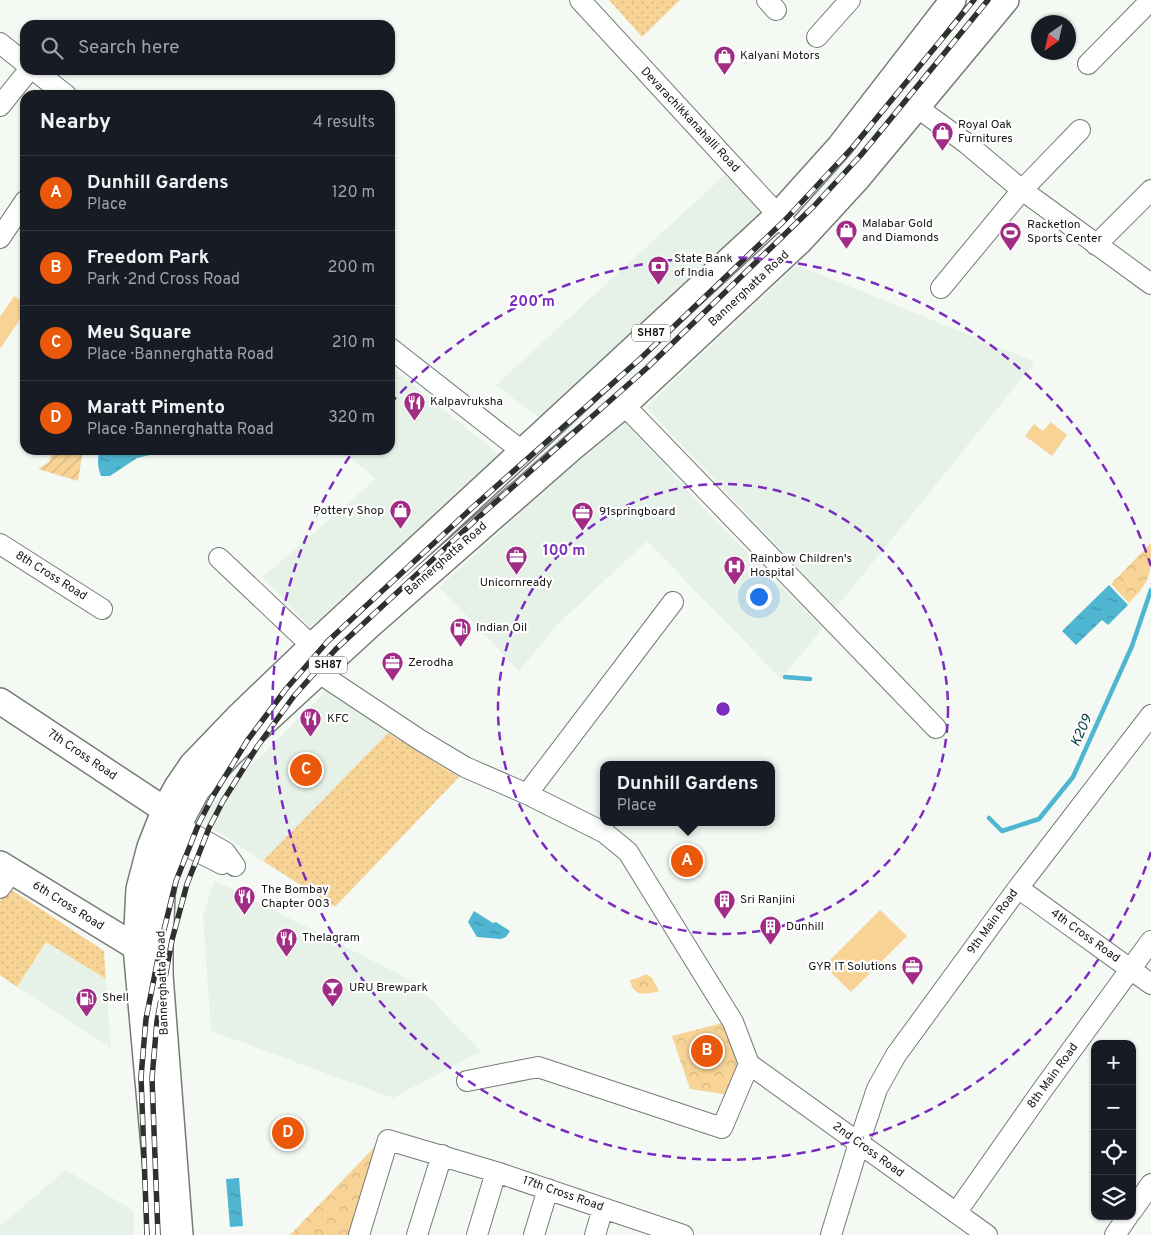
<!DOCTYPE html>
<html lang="en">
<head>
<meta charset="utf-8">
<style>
	:root { --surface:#171b24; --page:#20242c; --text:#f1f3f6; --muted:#9ea1a6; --line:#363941; --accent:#ea580c }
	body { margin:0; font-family:Overpass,sans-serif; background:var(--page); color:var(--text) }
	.controls { position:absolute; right:15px; bottom:15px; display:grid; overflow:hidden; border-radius:10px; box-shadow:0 1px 4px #0004 }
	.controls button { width:45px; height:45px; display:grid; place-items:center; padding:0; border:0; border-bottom:1px solid var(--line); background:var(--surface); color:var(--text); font:25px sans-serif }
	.compass { position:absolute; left:1031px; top:15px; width:45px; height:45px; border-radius:50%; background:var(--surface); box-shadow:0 1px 4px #0004; rotate:214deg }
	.you { position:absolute; left:758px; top:596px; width:18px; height:18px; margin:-12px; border:4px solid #fff; border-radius:50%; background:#1a73e8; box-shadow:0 0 0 8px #1a73e833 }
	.badge { display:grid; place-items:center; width:32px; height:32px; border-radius:50%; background:var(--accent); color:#fff; font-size:16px; font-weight:700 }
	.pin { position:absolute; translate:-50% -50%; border:2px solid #fff; box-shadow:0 1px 5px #0006 }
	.popup { position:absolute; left:600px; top:761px; width:175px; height:65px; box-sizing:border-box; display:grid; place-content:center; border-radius:10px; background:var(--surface); filter:drop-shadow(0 1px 4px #0005); font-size:16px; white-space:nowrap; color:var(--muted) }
	.popup b { font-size:19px; color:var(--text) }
	.popup::after { content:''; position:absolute; left:50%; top:100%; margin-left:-10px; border:10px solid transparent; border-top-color:var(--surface) }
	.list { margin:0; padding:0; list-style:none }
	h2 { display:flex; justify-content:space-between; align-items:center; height:65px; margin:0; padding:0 20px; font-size:21px }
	h2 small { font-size:16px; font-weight:400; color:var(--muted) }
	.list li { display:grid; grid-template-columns:32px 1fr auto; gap:15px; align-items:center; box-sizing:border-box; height:75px; padding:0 20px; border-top:1px solid var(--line) }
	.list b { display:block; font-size:19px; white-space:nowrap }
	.list p { margin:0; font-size:16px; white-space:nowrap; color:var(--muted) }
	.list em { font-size:16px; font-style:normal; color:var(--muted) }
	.icon { flex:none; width:28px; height:28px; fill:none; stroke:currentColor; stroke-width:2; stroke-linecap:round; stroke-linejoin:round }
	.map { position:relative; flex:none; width:1151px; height:1235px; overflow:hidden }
	.search { position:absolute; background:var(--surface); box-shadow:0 1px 4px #0004; left:20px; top:20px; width:375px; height:55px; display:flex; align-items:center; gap:12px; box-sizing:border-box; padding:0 18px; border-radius:15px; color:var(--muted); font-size:19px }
	.panel { position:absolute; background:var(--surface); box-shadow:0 1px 4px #0004; left:20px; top:90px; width:375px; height:365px; border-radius:15px }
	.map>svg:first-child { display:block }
</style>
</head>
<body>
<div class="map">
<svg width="1151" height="1235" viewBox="0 0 1151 1235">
	<defs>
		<pattern id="grass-dots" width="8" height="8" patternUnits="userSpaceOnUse" patternTransform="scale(1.25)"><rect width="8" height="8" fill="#f7d496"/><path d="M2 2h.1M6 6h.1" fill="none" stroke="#d3b580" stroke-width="1.8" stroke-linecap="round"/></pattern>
		<pattern id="park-crowns" width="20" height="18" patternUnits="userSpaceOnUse" patternTransform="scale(1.25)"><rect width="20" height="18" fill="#f7d496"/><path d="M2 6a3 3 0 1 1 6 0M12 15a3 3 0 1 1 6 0" fill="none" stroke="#d3b580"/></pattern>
		<pattern id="garden-furrows" width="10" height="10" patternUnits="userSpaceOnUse" patternTransform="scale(1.25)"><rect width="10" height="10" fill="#f7d496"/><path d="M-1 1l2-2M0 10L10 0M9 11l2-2" fill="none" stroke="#d3b580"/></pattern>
		<pattern id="water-ripples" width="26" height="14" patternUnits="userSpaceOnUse" patternTransform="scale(1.25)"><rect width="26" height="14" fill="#4eb6d0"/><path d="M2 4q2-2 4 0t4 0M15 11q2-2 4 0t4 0" fill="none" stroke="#4093a8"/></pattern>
	</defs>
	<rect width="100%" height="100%" fill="#f4f9f4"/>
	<!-- built -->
	<path fill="#e6f2e7" d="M728,172l38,44 -227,202 -43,-33z
		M797,265l238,97 -199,246 -190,-201z
		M390,367l109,87 -189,174 -47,-51 113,-98 -35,-29h49z
		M625,423l88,95 110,110 -42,51 -134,-138 -90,84 -38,46 -80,-84 144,-130z
		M328,689l60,44 -125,128 -65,-42z
		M214,880l199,101 68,70 -88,47 -182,-67 -8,-115z
		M46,942l60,37 5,69 -94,-61z
		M66,1170l68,41v24h-134v-9z"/>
	<!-- grass -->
	<path fill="url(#grass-dots)" d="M609,0h71l-38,37z
		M388,733l71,44 -124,130 -72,-46z
		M9,888l95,63 2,28 -60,-37 -29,45 -17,-12v-74z"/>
	<!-- park -->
	<path fill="url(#park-crowns)" d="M1151,543c0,32 0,37 -22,60l-18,-19z
		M646,974l6,4 7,13c-14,4 -26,6 -29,-11l8,-2z
		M722,1023l22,42 -14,30 -40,-6 -18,-53z
		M386,1135l-33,100h-63z"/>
	<!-- garden -->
	<path fill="url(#garden-furrows)" d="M53,450h30l-5,31 -40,-12 11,-7z"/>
	<!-- pitch -->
	<path fill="#f7d496" d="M14,296l11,7v9l-25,37v-32z
		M1051,422l16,13 -15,21 -27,-20 9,-12 9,7z
		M880,910l27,26 -56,56 -27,-26z"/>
	<!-- water -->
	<path fill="url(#water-ripples)" d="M101,450h57v3l-21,5 -27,18h-9c-3,-8 -5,-19 0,-26z
		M1109,585l19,20 -20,20 -6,-5 -26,25 -14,-14z
		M474,911l19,12 3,-1 14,9 -4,6 -5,2 -24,-2 -9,-15z
		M239,1178l4,48 -13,1 -4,-48z"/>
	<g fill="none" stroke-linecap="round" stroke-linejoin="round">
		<!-- stream -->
		<path stroke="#4eb6d0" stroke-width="4.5" d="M785,677l25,2
			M989,818l13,13 37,-12 34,-42 59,-131 19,-56"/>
		<defs>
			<path id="minor" d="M580,0l198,215 22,26
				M767,0l9,10
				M817,37l33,-37
				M0,43l25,20
				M1088,64l62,-63
				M34,70l32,25
				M0,106l29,-36
				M918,108l48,35 56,47 129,94
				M0,238l25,-37
				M1096,245l55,-55
				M941,288l81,-98 58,-60
				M390,348l133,104
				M624,405l312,323
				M0,544l102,65
				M219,558l93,88
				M319,673l101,67 45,27 62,27 78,39 23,19 105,170 16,42 -27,64 -184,-61 -71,14
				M527,794l146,-192
				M179,826l46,26 10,14
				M175,840l47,24
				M0,888l12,-17
				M1018,888l133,96
				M749,1064l238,171
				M1132,1211l19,-27
				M956,1213l87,-124 108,-148
				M359,1235l29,-95 108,32 187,63
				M417,1235l25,-80
				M477,1235l19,-63
				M534,1235l14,-46
				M595,1235l8,-27
				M831,1235l28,-92 18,-54 19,-34 122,-167 133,-173
				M1115,1235l13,-19"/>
			<path id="major" d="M0,701l177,117
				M0,864l136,83 13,-1
				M162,1235l-26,-288 3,-58 11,-42 15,-38 12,-22 15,-22 48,-50 72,-69 466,-431 62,-69 113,-146
				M180,1235l-20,-260v-30l2,-51 7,-36 12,-38 16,-30 33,-36 140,-129 203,-178 51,-42 176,-164 57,-62 149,-179"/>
		</defs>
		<!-- minor casing -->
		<use href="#minor" stroke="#767b77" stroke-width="22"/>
		<!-- major casing -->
		<use href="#major" stroke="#767b77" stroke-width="28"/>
		<!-- minor -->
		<use href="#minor" stroke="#fff" stroke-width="20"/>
		<!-- major -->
		<use href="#major" stroke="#fff" stroke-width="25"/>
		<defs>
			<path id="rail" d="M147,1235l-6,-158 5,-58 16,-81 14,-57 23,-58 14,-27 34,-55 39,-52 42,-48 145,-134 167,-148 145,-139 67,-72 122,-148
				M158,1235l-6,-157 5,-57 15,-81 15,-56 22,-56 14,-27 34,-54 37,-51 42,-47 145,-134 167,-148 166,-161 47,-51 127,-155"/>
		</defs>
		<!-- rail casing -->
		<use href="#rail" stroke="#2f312f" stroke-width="5.5"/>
		<!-- rail -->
		<use href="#rail" stroke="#fff" stroke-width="4" stroke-dasharray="11" stroke-linecap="butt"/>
	</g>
	<!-- distance rings -->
	<g fill="none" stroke="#7b2cbf" stroke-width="2.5" stroke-dasharray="9 6">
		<circle cx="723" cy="709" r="225"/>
		<path d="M1151 852A451 451 0 1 1 354 450M390 404A451 451 0 0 1 1151 566"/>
	</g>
	<!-- icons -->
	<defs>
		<symbol id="shop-pin" viewBox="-11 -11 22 30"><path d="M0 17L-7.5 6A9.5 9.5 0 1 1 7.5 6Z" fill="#a12c86" stroke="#fff"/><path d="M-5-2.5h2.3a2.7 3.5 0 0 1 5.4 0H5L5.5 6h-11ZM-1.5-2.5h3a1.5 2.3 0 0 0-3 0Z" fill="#fff"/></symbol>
		<symbol id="stadium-pin" viewBox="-11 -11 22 30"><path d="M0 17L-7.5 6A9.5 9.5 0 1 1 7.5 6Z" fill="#a12c86" stroke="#fff"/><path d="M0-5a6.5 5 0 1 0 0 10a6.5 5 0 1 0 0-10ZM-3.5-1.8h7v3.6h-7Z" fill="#fff"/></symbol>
		<symbol id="bank-pin" viewBox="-11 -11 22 30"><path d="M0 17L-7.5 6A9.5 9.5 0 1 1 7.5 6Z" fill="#a12c86" stroke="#fff"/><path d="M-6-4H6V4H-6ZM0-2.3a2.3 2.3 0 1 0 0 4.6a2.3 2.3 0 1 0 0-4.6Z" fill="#fff"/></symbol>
		<symbol id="restaurant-pin" viewBox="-11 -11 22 30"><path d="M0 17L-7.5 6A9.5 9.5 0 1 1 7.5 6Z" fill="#a12c86" stroke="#fff"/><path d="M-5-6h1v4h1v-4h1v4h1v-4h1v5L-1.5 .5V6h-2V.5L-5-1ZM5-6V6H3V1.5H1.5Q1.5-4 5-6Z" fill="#fff"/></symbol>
		<symbol id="office-pin" viewBox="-11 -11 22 30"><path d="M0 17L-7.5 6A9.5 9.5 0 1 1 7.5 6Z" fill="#a12c86" stroke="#fff"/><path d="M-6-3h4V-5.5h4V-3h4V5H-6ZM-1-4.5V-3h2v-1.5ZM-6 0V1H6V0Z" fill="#fff"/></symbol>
		<symbol id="hospital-pin" viewBox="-11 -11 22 30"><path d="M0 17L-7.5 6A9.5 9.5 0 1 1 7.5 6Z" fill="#a12c86" stroke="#fff"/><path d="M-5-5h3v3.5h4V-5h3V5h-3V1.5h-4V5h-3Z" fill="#fff"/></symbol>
		<symbol id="fuel-pin" viewBox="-11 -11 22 30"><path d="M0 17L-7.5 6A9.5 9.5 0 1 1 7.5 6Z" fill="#a12c86" stroke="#fff"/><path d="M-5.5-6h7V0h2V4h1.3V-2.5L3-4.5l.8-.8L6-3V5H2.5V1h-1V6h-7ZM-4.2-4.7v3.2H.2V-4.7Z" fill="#fff"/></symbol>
		<symbol id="building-pin" viewBox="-11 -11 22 30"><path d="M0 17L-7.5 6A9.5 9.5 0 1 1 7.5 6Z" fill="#a12c86" stroke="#fff"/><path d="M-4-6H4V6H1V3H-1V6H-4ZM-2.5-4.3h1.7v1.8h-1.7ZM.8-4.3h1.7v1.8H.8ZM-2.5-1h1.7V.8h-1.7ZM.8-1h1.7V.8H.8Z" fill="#fff"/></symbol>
		<symbol id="bar-pin" viewBox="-11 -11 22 30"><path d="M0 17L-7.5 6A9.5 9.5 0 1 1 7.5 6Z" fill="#a12c86" stroke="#fff"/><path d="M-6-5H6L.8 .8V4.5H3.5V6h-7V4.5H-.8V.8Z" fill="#fff"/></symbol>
	</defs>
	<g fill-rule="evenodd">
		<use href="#shop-pin" x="712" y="44" width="25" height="34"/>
		<use href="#shop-pin" x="930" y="120" width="25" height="34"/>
		<use href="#shop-pin" x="834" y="218" width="25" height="34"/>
		<use href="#stadium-pin" x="998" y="220" width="25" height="34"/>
		<use href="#bank-pin" x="646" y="254" width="25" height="34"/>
		<use href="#restaurant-pin" x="402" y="390" width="25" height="34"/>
		<use href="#shop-pin" x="388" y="498" width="25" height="34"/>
		<use href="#office-pin" x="570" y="500" width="25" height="34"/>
		<use href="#office-pin" x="504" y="544" width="25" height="34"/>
		<use href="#hospital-pin" x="722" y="554" width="25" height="34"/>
		<use href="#fuel-pin" x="448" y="616" width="25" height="34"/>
		<use href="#office-pin" x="380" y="650" width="25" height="34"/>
		<use href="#restaurant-pin" x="298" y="706" width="25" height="34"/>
		<use href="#restaurant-pin" x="232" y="884" width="25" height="34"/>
		<use href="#building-pin" x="712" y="888" width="25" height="34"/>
		<use href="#building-pin" x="758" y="914" width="25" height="34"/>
		<use href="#restaurant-pin" x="274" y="926" width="25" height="34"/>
		<use href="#office-pin" x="900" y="954" width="25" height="34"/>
		<use href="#bar-pin" x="320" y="976" width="25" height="34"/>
		<use href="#fuel-pin" x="74" y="986" width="25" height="34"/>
	</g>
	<g text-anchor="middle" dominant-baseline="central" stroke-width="4.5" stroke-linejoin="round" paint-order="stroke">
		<!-- shield labels -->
		<g fill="#fff" stroke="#5b5d5b" stroke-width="1">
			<rect x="632" y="324.5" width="38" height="17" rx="4"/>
			<rect x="309" y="656.5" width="38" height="17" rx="4"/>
		</g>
		<g font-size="11" font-weight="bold" fill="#151715">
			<text x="651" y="333">SH87</text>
			<text x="328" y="665">SH87</text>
		</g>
		<!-- poi labels -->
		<g font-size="12" fill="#151715" stroke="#fff" text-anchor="start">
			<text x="740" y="56">Kalyani Motors</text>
			<text x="958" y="125">Royal Oak<tspan x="958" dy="14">Furnitures</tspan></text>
			<text x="862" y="224">Malabar Gold<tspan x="862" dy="14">and Diamonds</tspan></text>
			<text x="1027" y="225">Racketlon<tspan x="1027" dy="14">Sports Center</tspan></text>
			<text x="674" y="259">State Bank<tspan x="674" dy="14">of India</tspan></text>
			<text x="430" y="402">Kalpavruksha</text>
			<text x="384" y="511" text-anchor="end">Pottery Shop</text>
			<text x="599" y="512">91springboard</text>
			<text x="750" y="559">Rainbow Children's<tspan x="750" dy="14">Hospital</tspan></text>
			<text x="516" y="583" text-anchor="middle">Unicornready</text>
			<text x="476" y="628">Indian Oil</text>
			<text x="408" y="663">Zerodha</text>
			<text x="327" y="719">KFC</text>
			<text x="261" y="890">The Bombay<tspan x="261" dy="14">Chapter 003</tspan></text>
			<text x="740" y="900">Sri Ranjini</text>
			<text x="786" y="927">Dunhill</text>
			<text x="302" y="938">Thelagram</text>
			<text x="897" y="967" text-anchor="end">GYR IT Solutions</text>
			<text x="349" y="988">URU Brewpark</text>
			<text x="102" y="998">Shell</text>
		</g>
		<!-- street labels -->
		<g font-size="12" fill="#151715" stroke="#fff">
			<text transform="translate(690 120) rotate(47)">Devarachikkanahalli Road</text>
			<text transform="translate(749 289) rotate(-43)">Bannerghatta Road</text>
			<text transform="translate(446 559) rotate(-41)">Bannerghatta Road</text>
			<text transform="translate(51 576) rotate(32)">8th Cross Road</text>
			<text transform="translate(82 755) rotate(34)">7th Cross Road</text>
			<text transform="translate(68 906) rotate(32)">6th Cross Road</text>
			<text transform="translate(993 922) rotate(-54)">9th Main Road</text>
			<text transform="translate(1085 936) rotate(36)">4th Cross Road</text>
			<text transform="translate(163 983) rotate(-92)">Bannerghatta Road</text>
			<text transform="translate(1053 1076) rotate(-54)">8th Main Road</text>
			<text transform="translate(868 1150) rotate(36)">2nd Cross Road</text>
			<text transform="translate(563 1194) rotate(19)">17th Cross Road</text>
		</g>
		<!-- water labels -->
		<g font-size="14" font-style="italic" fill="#043641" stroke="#fff">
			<text transform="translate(1082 731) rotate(-66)">K209</text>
		</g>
	</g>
	<circle cx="723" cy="709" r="8" fill="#7b2cbf" stroke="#fff" stroke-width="2.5"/>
	<g font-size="15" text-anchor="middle" font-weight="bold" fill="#7b2cbf" stroke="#fff" stroke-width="4.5" stroke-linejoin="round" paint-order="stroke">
		<text x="532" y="306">200 m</text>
		<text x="564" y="555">100 m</text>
	</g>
</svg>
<div class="controls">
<button>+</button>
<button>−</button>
<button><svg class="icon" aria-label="locate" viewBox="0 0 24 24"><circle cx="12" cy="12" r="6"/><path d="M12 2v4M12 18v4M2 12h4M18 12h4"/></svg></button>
<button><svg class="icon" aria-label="layers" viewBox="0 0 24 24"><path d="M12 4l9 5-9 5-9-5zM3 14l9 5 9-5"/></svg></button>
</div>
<svg class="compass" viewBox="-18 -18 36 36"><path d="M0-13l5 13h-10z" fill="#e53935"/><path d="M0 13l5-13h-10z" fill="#9ea1a6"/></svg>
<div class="you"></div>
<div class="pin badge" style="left:687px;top:861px">A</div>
<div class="popup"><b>Dunhill Gardens</b>Place</div>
<div class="pin badge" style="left:707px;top:1051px">B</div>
<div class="pin badge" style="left:306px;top:770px">C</div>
<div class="pin badge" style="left:288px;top:1133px">D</div>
<div class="search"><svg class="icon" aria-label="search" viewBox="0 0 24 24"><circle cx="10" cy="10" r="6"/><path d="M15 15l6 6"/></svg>Search here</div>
<section class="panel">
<h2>Nearby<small>4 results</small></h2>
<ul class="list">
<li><span class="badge">A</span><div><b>Dunhill Gardens</b><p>Place</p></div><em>120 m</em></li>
<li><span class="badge">B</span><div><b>Freedom Park</b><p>Park · 2nd Cross Road</p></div><em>200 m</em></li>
<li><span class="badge">C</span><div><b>Meu Square</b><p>Place · Bannerghatta Road</p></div><em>210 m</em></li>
<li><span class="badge">D</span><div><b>Maratt Pimento</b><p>Place · Bannerghatta Road</p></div><em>320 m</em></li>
</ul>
</section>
</div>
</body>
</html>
